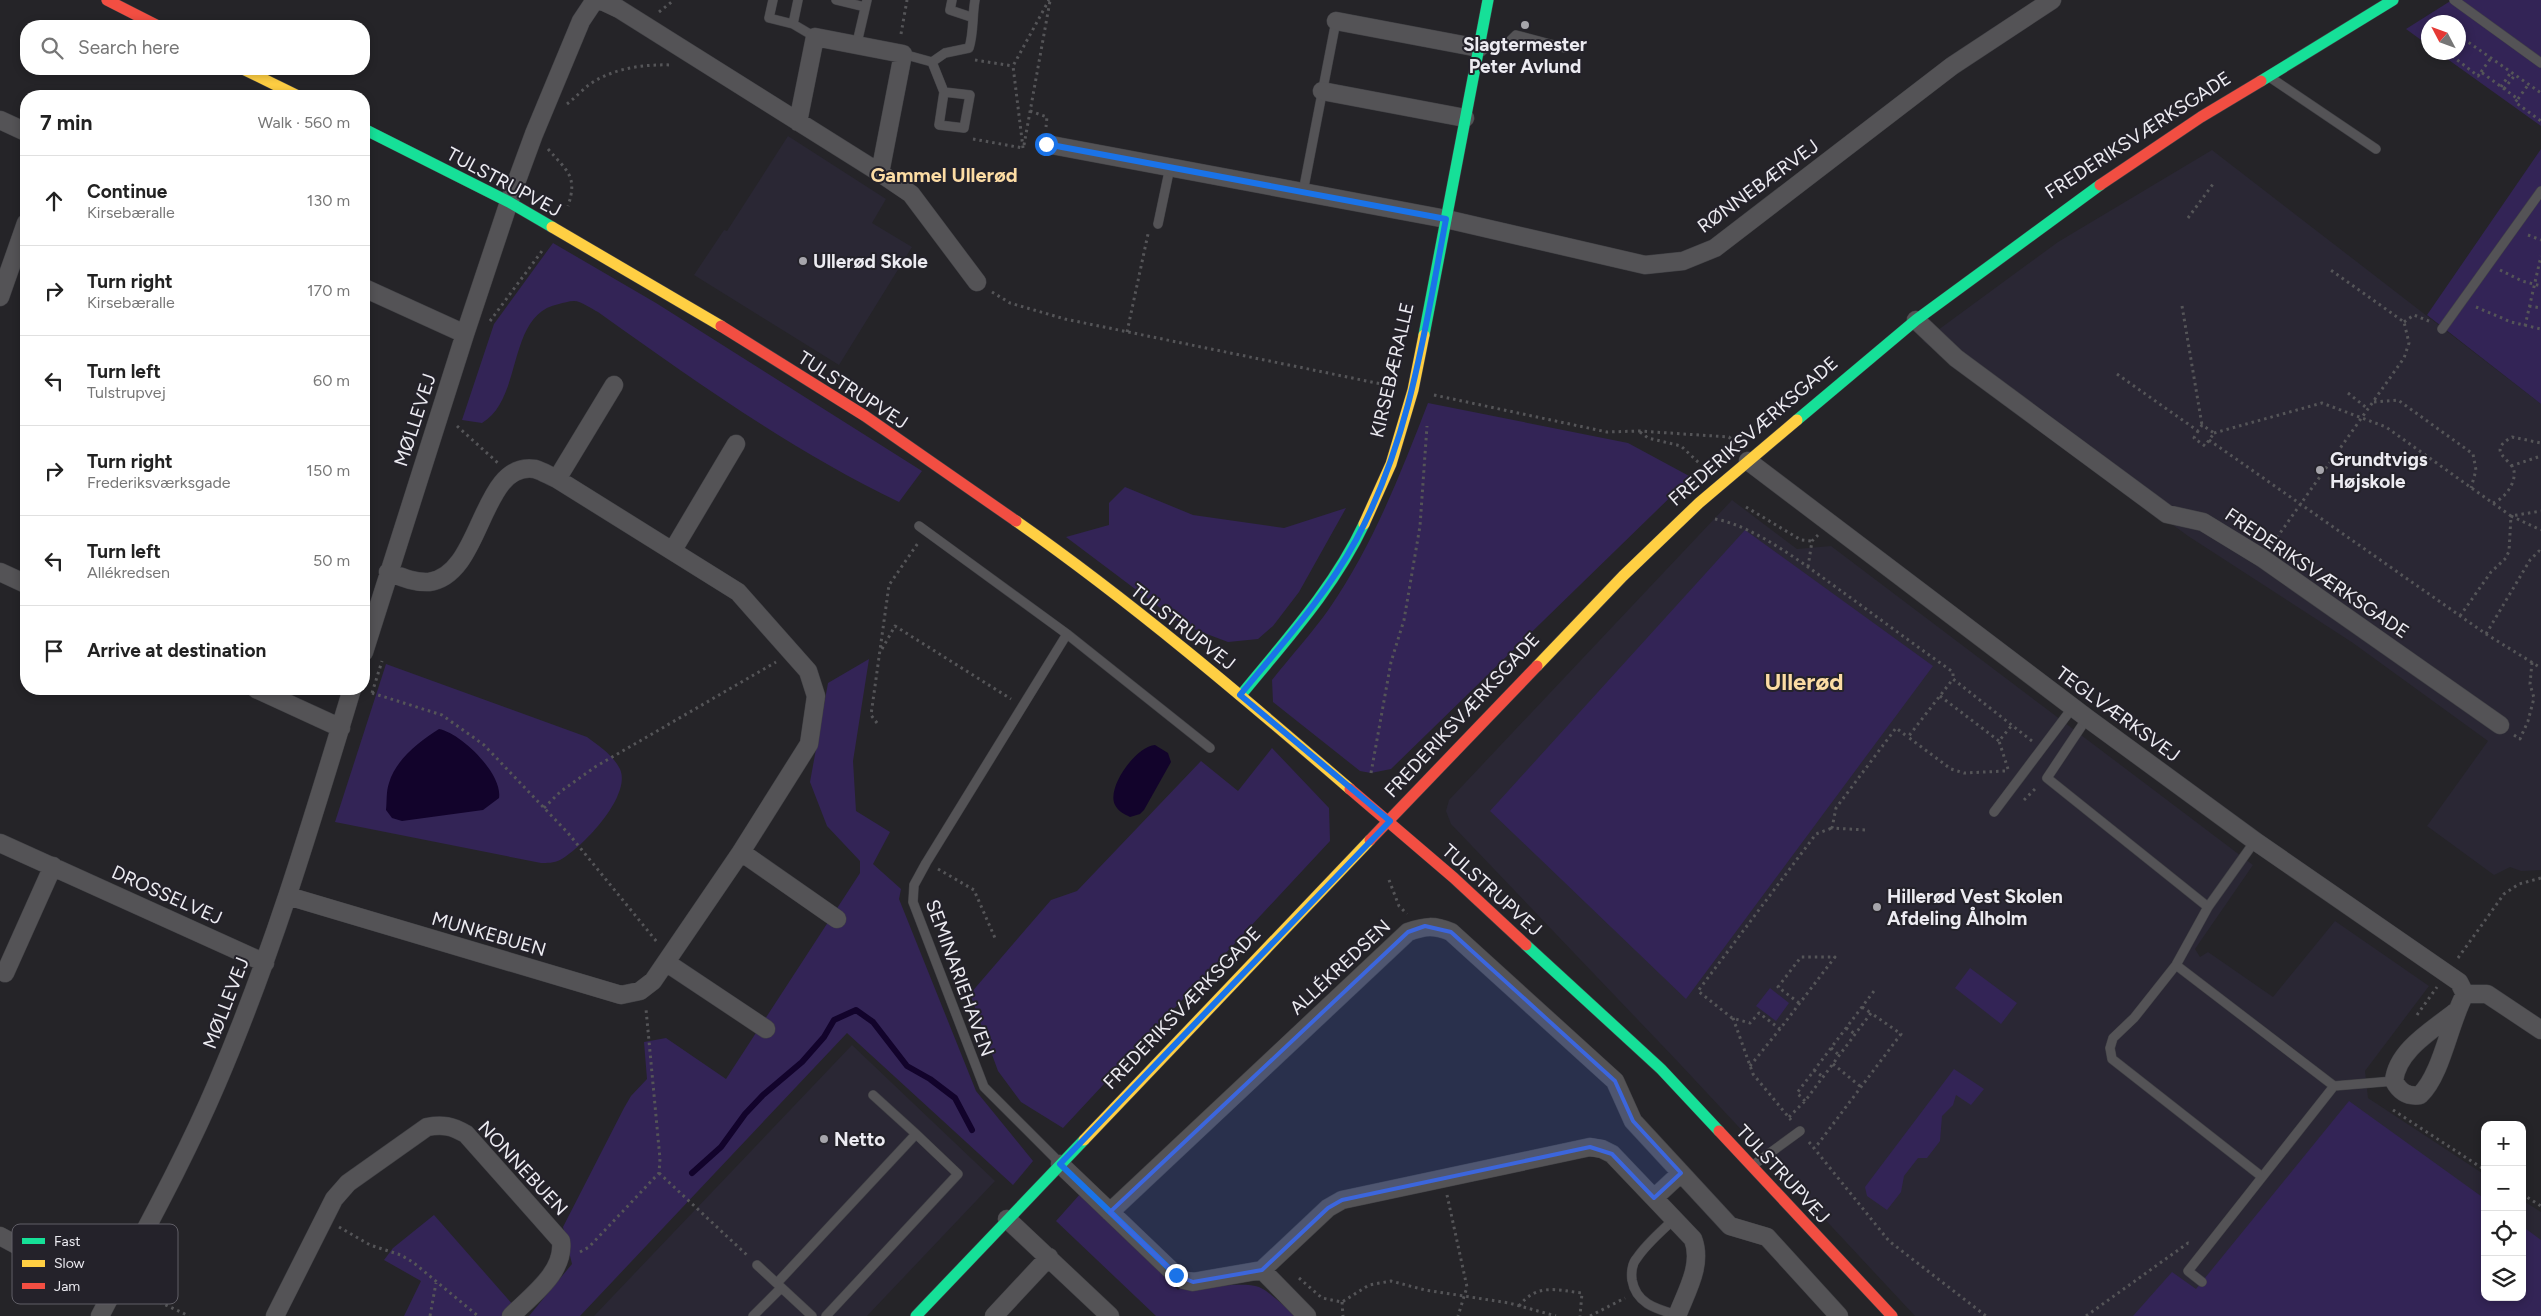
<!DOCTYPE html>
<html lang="en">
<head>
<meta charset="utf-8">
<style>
	:root { --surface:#fff; --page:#f6f6f6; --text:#222; --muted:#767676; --line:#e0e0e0 }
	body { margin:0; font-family:Figtree,sans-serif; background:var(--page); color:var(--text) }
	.controls { position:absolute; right:15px; bottom:15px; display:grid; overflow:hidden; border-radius:10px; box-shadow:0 2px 8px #0003 }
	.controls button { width:45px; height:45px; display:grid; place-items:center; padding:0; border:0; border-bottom:1px solid var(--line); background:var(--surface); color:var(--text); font:25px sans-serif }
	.compass { position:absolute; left:2421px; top:15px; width:45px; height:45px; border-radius:50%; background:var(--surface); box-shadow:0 2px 8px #0003; rotate:311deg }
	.stop { position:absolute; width:15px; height:15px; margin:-11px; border:4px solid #1a73e8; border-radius:50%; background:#fff }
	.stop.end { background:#1a73e8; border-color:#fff; box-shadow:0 1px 5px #0008 }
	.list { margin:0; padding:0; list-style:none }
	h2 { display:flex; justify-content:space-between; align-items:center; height:65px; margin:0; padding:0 20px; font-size:21px }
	h2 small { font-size:16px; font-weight:400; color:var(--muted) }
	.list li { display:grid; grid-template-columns:32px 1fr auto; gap:15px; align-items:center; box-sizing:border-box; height:90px; padding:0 20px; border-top:1px solid var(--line) }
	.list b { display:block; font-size:19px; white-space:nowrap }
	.list p { margin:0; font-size:16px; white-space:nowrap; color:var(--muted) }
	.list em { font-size:16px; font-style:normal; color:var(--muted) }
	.icon { flex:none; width:28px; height:28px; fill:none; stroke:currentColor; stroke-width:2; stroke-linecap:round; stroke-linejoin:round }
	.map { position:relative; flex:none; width:2541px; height:1316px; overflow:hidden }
	.search { position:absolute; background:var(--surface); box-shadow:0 2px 8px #0003; left:20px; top:20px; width:350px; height:55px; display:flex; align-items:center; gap:12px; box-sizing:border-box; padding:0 18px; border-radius:20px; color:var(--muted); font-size:19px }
	.panel { position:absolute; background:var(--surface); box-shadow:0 2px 8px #0003; left:20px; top:90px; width:350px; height:605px; border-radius:20px }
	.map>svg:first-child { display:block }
</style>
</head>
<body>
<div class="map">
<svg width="2541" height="1316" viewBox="0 0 2541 1316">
	<rect width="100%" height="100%" fill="#252428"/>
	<!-- built -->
	<path fill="#2a2734" d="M788,136l98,63 -14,24 40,24 -73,118 -145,-90 30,-45 3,1z
		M2212,150l329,254v466l-20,1 -11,-4 -16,8 -67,-49 61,-85 -135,-98 -165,-107 -265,-195 135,-99z
		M1732,500l65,49 34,-3 422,319 -58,84 5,8 8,-5 65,45 62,-76 94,65 -64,85 3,27 117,77v122h37v-97l19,12v104h-626l-235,-252 -229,-240 -5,-13 3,-11z
		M852,1045l143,136 -128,135h-273z"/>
	<!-- green -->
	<path fill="#332456" d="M2452,0h89v126l-102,-73 19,-1v-30h-30v23l-22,-16z
		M2541,149v255l-114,-89z
		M553,243l103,60 266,168 -23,31c-108,-52 -204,-121 -301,-190 -6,-3 -17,-11 -24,-11 -5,0 -11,2 -15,3 -53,10 -35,94 -77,119l-20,-3 32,-96z
		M1428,403l200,40 63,34 -300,292 -20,4 -11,-2 -87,-69 -1,-22c19,-24 40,-47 57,-71 44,-64 71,-134 99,-206z
		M1125,487l68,28 91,13 62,-20 -47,84 -26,34 -15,13 -30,3 -45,-17 -117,-88 43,-12v-22z
		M1745,530l188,136 -247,333 -196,-188z
		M869,659l-16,102 3,50 34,21 -17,32 28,25 -2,10 77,192 57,70 -20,24 -166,-152 -267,283h-51l43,-52 -9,-37 61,-119 7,-12 16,-17 -3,-37 22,-4 60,41 134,-206v-12l-33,-35 -17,-44 18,-99z
		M386,664l201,73c12,9 26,18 33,32 12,27 -38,79 -60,91 -6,3 -13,3 -19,3l-206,-41z
		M1272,748l57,60 1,33 -267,287 -42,-26 -23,-31 -28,-77 81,-94 26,-9 124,-130 37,30z
		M1970,968l47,35 -16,21 -46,-36z
		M1770,988l19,15 -13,18 -20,-15z
		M1954,1069l30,20 -13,16 -15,-10 -3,10 -11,11 -2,25 -13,17h-9l-14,18 -3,16 -14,18 -20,-14 -2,-9z
		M2349,1101l136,98v98h37v-71l19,14v76h-408l39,-44 24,17z
		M1081,1193l97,97 3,-3c21,2 62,-6 78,0 10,4 27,21 37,29h-140l-100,-95z
		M434,1215l80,91 -10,10h-100l17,-35 -37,-21 9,-12z"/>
	<!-- water -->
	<path fill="#12032b" d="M439,729c22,4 64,45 60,69l-16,12 -81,11 -10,-3 -6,-8c1,-8 0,-19 3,-27 7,-24 30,-41 50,-54z
		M1155,745l13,8 3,9 -27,48 -4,4 -10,3c-6,-3 -12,-6 -15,-12 -9,-17 21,-59 40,-60z"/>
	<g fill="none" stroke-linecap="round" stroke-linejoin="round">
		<!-- stream -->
		<path stroke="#12032b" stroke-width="6" d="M692,1173l29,-26 24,-33 18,-19 39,-33 22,-25 10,-17 22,-10 17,12 34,44 23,13 25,19 17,32"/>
		<defs>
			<path id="lane" d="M773,0l-4,18 24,6 22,13
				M836,0l29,7
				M952,0l-2,10 21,7
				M2454,0l87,63
				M793,24l5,-24
				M856,47l11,-47
				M1479,48l25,-1 12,-12 49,13
				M903,54l29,8 12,30 26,3 -6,33 -25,-3 5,-33
				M932,62l13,-9 24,-5c5,-16 3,-31 6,-48
				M2271,78l105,71
				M1303,192l33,-171
				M1158,224l12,-57
				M2442,329l99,-138
				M919,526l148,108 143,114
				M2087,718l-40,60 161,129 47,-66
				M1994,812l79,-105
				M2208,907l-32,58 -42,53 -21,20 -3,10 2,11 149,117
				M2176,965l158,121 60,-5
				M873,1095l43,39
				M1060,1163l-76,-76 -71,-185 1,-17 12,-22 141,-229
				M1752,1166l48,-35
				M1674,1219c-12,12 -27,24 -37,39 -5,5 -6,15 -5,22 4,24 25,29 45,35
				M757,1265l55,51
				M2202,1282l-14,-11 146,-185
				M777,1283l139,-149 42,40 -132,142
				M753,1316l28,-28"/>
			<path id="street" d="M600,0l19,9 261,164 31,21 66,88
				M1336,21l143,27
				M1322,91l143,27
				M0,120l26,12
				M798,122l17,-85 88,17 -23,119
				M1046,144l400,75 199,46 38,-4 32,-13 237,-182 100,-66
				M364,288l101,46
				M0,297l26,-74
				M1916,320l40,38 211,156 36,8 59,36 238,167
				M1748,461l339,257 168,123 204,141 6,12c-16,29 -23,80 -45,101 -13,2 -20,-3 -26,-14 3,-31 39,-51 61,-69
				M557,479l57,-94
				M673,550l63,-106
				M0,572l26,12
				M364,652l101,-318 44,-132 25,-68 47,-113 14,-21
				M256,689l85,39
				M0,843l265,120
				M741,852l96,67
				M288,896l333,99 19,-4 13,-10 88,-129 68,-108 7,-48 -8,-25 -70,-79 -181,-113c-7,-3 -15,-8 -22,-10 -55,-9 -52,106 -106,113 -14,1 -28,-5 -41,-10
				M667,963l99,66
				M5,973l48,-107
				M2465,994h22l54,36
				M1060,1164l116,111 8,5 9,2 69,-12 66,-62 14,-8 248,-53 12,2 10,5 81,85c10,26 -7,53 -16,77
				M1654,1198l27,-25
				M1110,1212l298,-280c17,-6 26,-7 43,0l164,149 18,40 97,105 37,11 72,79
				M1007,1219l103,97
				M0,1236l111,60
				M1262,1270l45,46
				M100,1316c40,-77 83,-153 117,-233 55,-128 95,-262 135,-394
				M275,1316l59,-117 14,-16 79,-56c16,-3 25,-1 39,7l95,107c4,31 -29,54 -50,75
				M994,1316l55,-59"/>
			<path id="fast" d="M2261,81l132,-81
				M364,129l145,73 43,25
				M1424,335l64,-335
				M1797,420l119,-100 184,-135
				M1241,695c44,-54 93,-107 123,-171
				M1526,945l135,124 58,62
				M916,1316l168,-176"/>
			<path id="slow" d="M243,69l55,27
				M552,227l169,99
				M1016,521c117,82 226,175 334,268
				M1364,524l27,-60 22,-74 11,-55
				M1537,666l86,-90 76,-73 98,-83
				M1084,1140l286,-300"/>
			<path id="jam" d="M107,0l51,26
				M2100,185l101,-68 60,-36
				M721,326l144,90 151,105
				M1350,789l104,89 72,67
				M1370,840l167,-174
				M1719,1131l173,185"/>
		</defs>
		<!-- lane casing -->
		<use href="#lane" stroke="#424246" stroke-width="10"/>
		<!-- street casing -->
		<use href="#street" stroke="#424246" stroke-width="19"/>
		<!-- fast casing -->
		<use href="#fast" stroke="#424246" stroke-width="12"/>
		<!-- slow casing -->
		<use href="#slow" stroke="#424246" stroke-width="12"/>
		<!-- jam casing -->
		<use href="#jam" stroke="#424246" stroke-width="12"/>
		<!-- path -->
		<path stroke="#555558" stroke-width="3" stroke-dasharray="2.5 4" stroke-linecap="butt" d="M659,12l15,-12
			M901,34l6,-34
			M2458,35l83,58
			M2447,52l31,24 3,-4 37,27 -3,3 26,19
			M975,60l38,6
			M2481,72l10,-14
			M2501,87l10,-15
			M2504,89l11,-14
			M2518,99l10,-14
			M567,104c8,-6 15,-14 23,-20 24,-16 54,-20 82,-19
			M1030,111l17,6 -1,10
			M973,139l50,9
			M1024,145l26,-144
			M1023,148l-10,-82 36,-66
			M548,149c19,22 30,27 20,57
			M2188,218l25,-34
			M2528,235l13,5
			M2500,270l22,11 19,5
			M992,292l18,11 55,16 326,67
			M2182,306l20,119
			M2529,306l12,2
			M2476,307l35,15 30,7
			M490,321l52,-70
			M2404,322l10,-7 17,7
			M2525,326l16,-70
			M1127,332l21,-98
			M2117,374l81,57 4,-6 12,8 -9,13 -11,-8 4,-7
			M2348,393l20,16
			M1434,395l173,37 32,-1 90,6 6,7
			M2374,402l24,-2 75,54 3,16 -5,18
			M457,426l41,37
			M1640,432l8,6 33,8 18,17
			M2214,433l108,-30 64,24 125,89 30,-5
			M2209,440l277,194 55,34
			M2511,466l30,-10
			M2493,503c11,-4 23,-19 21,-32 -2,-12 -29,-19 -2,-34l29,6
			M1746,507l55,33 11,1
			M1715,519c41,7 94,49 129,74 36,26 72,53 109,79v7
			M2273,543l131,-185 5,-15 -5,-21 -76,-54
			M1808,567l4,-26 6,-6
			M2460,616l31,-44 15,-14 3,-7 2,-35 30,14
			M2486,634l44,-74 9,-9 2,1
			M882,649l13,-23 116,73
			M372,693l10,-32
			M372,693l70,22 42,30 84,88 89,109
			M1940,696l59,45
			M877,723l-6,-8 18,-130 29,-42
			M2514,735l6,4 8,-18 6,-23 -4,-14 2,-22
			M2008,769l-9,-28 13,-16
			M2005,771l-41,2 -13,-4 -43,-32 45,-58 79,62
			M1371,773l20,-111 13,-42 16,-94 7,-100
			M2024,800l13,-13
			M544,808l16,-16 35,-25 181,-105
			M1865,830l-33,-2 4,-20 60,-80 12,9
			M938,869l36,21 21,48
			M1389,880l10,26 8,8
			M2458,958l46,-64 15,-10 22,-6
			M1799,1003l-21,-16 23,-30h34l-55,72 -21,-16 -9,10 -18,-5 -34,-27 118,-157 16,-6
			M1862,1007l9,6
			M2417,1015l20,-28
			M1733,1018l20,56 38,46
			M1846,1028l9,6
			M1831,1048l8,7
			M1833,1064l28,23
			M1750,1066l30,-37
			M1814,1070l9,7
			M1805,1101l-8,-8 77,-102
			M2393,1110l92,60
			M1789,1117l16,-16 66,-88 30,21 -86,114
			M1809,1142l80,99 97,75
			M659,1173l89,83
			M2522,1194l19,12
			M1447,1195l20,92 -9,29
			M339,1227l31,18 31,10 13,8 64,53
			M580,1252l9,-5 70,-74 1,-14 -14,-150
			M1299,1278l23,20 20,4 27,-17 22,-4 34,9 84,13 47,13
			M136,1291l53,25
			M1342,1302l1,14
			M1519,1306c18,-23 37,-16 63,-13l-2,23
			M430,1316l6,-33
			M1590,1316l35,-18
			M2086,1316l102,-73 4,1"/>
		<!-- lane -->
		<use href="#lane" stroke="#545356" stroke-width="9"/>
		<!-- street -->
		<use href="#street" stroke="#545356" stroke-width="18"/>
		<!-- fast -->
		<use href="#fast" stroke="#16e098" stroke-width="11"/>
		<!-- slow -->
		<use href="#slow" stroke="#ffcf43" stroke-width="11"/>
		<!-- jam -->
		<use href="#jam" stroke="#f24e42" stroke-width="11"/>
	</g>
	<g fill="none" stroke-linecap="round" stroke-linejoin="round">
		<!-- route -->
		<path stroke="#1a73e8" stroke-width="6" d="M1046,144l400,75c-21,110 -36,221 -90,321 -30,56 -75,105 -116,155l150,126 -330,343 116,111"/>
	</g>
	<!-- marked area -->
	<path fill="#3c66dc" fill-opacity="0.2" stroke="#3c66dc" stroke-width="4" stroke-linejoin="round" d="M1425,926l26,6 164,149 18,40 48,52 -27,25 -42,-44 -22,-7 -248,53 -14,8 -66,62 -69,12 -17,-7 -66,-63 298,-280z"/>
	<!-- markers -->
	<g fill="#a6a5ab" stroke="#24222a" stroke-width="2">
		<circle cx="1525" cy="25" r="5"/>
		<circle cx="803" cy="261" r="5"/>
		<circle cx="2320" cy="470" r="5"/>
		<circle cx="1877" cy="907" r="5"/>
		<circle cx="824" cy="1139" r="5"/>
	</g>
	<g text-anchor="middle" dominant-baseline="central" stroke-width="4" stroke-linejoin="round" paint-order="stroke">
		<!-- poi labels -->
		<g font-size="19" font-weight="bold" fill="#ecebf1" stroke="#24222a" text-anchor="start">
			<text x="1525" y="44" text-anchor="middle">Slagtermester<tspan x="1525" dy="22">Peter Avlund</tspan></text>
			<text x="813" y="261">Ullerød Skole</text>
			<text x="2330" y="459">Grundtvigs<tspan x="2330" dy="22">Højskole</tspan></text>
			<text x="1887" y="896">Hillerød Vest Skolen<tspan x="1887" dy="22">Afdeling Ålholm</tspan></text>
			<text x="834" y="1139">Netto</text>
		</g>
		<!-- street labels -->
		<g font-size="19" fill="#ecebf1" stroke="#24222a">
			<text transform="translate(2138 135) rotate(-33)">FREDERIKSVÆRKSGADE</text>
			<text transform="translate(504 182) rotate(28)">TULSTRUPVEJ</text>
			<text transform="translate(1758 186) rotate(-36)">RØNNEBÆRVEJ</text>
			<text transform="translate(1392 370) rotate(-77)">KIRSEBÆRALLE</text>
			<text transform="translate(853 390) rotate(33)">TULSTRUPVEJ</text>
			<text transform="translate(415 420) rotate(-72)">MØLLEVEJ</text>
			<text transform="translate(1753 431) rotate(-41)">FREDERIKSVÆRKSGADE</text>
			<text transform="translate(2317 573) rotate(34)">FREDERIKSVÆRKSGADE</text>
			<text transform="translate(1183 627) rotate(38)">TULSTRUPVEJ</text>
			<text transform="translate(2118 714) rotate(36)">TEGLVÆRKSVEJ</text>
			<text transform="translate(1462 715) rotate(-47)">FREDERIKSVÆRKSGADE</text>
			<text transform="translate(1492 890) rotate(42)">TULSTRUPVEJ</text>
			<text transform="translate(167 895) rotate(24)">DROSSELVEJ</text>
			<text transform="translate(489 934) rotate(16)">MUNKEBUEN</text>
			<text transform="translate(1340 967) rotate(-43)">ALLÉKREDSEN</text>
			<text transform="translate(960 978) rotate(70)">SEMINARIEHAVEN</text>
			<text transform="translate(226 1003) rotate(-69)">MØLLEVEJ</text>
			<text transform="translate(1182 1008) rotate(-46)">FREDERIKSVÆRKSGADE</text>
			<text transform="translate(523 1168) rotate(47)">NONNEBUEN</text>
			<text transform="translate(1783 1174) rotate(47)">TULSTRUPVEJ</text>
		</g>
		<!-- neighbourhood labels -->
		<g font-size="20" font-weight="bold" fill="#fcdca4" stroke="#24222a">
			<text x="944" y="175">Gammel Ullerød</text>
		</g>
		<!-- district labels -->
		<g font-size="24" font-weight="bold" fill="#fcdca4" stroke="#24222a">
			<text x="1804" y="681">Ullerød</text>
		</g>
	</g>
	<!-- legend -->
	<rect x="12" y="1224" width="166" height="80" rx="8" fill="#24222a" stroke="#605e66" stroke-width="1"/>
	<rect x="22" y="1238" width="23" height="6" fill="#16e098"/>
	<rect x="22" y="1260" width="23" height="7" fill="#ffcf43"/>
	<rect x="22" y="1283" width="23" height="6" fill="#f24e42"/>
	<g font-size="14" fill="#ecebf1">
		<text x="54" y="1246">Fast</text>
		<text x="54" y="1268">Slow</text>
		<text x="54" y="1291">Jam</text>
	</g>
</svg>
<div class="controls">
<button>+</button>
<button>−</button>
<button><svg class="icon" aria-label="locate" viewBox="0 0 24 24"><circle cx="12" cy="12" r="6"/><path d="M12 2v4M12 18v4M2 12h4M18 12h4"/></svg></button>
<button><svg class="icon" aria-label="layers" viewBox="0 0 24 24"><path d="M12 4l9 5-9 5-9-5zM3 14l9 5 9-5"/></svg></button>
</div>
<svg class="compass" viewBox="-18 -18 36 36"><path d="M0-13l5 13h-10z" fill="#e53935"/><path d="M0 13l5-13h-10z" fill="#767676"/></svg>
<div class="stop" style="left:1046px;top:144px"></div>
<div class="stop end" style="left:1176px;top:1275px"></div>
<div class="search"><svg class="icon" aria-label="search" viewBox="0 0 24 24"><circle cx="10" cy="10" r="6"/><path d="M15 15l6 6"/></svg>Search here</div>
<section class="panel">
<h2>7 min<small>Walk · 560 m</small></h2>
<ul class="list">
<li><svg class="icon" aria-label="ahead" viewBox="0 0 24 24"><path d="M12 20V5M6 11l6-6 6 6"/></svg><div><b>Continue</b><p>Kirsebæralle</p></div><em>130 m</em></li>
<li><svg class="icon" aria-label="right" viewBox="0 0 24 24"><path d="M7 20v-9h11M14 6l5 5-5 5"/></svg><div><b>Turn right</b><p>Kirsebæralle</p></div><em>170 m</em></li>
<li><svg class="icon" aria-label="left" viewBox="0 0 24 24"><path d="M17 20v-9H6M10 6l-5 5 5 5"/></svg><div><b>Turn left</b><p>Tulstrupvej</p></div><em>60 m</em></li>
<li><svg class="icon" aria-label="right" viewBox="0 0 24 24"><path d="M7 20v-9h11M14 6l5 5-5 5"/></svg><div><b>Turn right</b><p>Frederiksværksgade</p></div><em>150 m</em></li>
<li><svg class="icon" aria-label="left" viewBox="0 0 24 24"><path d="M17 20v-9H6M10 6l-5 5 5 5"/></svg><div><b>Turn left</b><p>Allékredsen</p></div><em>50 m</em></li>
<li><svg class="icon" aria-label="arrive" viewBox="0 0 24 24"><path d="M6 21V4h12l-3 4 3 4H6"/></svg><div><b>Arrive at destination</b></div></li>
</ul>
</section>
</div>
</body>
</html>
